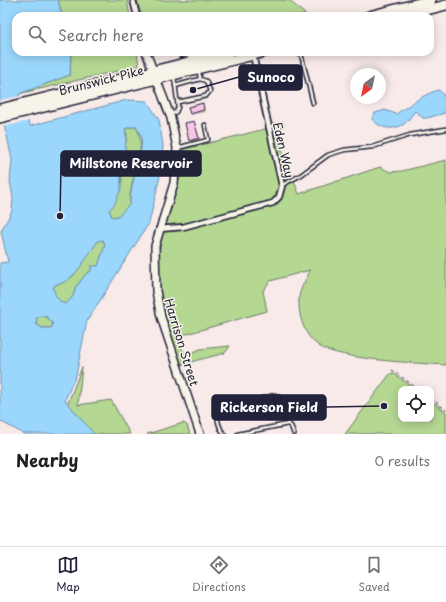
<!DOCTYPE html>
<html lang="en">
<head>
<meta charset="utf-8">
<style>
	:root { --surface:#fff; --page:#f6f6f6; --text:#202124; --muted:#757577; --line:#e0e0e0; --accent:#22223b }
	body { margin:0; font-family:"Playpen Sans",sans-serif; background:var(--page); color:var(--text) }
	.controls { position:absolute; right:12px; bottom:12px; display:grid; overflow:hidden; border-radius:8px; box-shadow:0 2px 10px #0003 }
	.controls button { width:36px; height:36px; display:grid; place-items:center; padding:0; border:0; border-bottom:1px solid var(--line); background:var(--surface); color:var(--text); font:20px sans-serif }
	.compass { position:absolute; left:350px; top:68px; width:36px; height:36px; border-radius:50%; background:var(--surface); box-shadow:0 2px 10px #0003; rotate:213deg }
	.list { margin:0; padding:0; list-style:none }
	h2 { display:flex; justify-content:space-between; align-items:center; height:52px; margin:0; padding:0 16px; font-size:17px }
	h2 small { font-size:13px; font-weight:400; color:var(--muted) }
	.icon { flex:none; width:22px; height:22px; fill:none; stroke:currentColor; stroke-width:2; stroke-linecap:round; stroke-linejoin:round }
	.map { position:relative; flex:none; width:446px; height:434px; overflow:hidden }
	.search { position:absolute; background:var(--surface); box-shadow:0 2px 10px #0003; left:12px; right:12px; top:12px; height:44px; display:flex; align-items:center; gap:10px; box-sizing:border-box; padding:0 14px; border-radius:12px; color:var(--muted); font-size:15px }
	.sheet { height:112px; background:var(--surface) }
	nav { display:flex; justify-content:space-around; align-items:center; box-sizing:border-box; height:56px; border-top:1px solid var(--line); background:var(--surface); font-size:11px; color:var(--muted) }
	nav a { display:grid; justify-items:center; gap:2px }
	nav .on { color:var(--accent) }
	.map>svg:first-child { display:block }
</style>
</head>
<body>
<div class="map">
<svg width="446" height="434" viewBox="0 0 446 434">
	<rect width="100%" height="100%" fill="#f7eae8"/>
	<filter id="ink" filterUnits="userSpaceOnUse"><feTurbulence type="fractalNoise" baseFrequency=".025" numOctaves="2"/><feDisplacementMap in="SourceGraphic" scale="8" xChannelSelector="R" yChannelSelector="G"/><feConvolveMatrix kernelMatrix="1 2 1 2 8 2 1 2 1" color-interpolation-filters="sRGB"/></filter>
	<g filter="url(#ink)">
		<!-- green -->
		<path fill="#b4d792" stroke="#6b7c66" d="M58,0h69l3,16h-68z
			M137,0h152l17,15 -160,1 -6,-4z
			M71,52h66l2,14 -121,28 52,-19z
			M131,127h5c13,21 -8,53 -6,77l-12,12 -6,1 -3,-7 5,-5 8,-25 -1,-8 6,-37 -2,-6z
			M273,127l26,67 81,-27 10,5 12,-1 44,-11v205c-28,-2 -106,-5 -127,-19 -15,-10 -21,-30 -20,-48 1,-11 8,-19 11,-28l-40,11 -7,10 4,20 -84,24 -3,11 4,6 5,2 11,-5 30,-3 -5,7 -46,12 -17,-62 -4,-31 1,-19 7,-35 5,-8 11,-39 -1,-21z
			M103,240l2,5 -7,21 -12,8 -11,14c0,7 -5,13 -10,16 -8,-4 -11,-7 -12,-16l3,-4 17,-8 25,-35z
			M41,316l6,1 6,7 -2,4h-9l-6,-4 1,-7z
			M82,367l-4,38 33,-5 19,34h-40l-22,-31z
			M393,373l22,16h-14v30h30v-18l15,11v22h-101l45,-60z
			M183,423l4,2 3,9h-43z"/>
		<!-- water -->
		<path fill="#9bd7fc" stroke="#6b8faf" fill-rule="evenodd" d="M0,0h58l4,16h-46v36h55l-1,23 -51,19 11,32 97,-26 20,1 12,19 4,25 -2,27 -12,51 -62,98 -11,54 -11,25 29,34h-70l-24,-13v-158l8,-1 -7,-31 11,-20 1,-13 -3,-17 2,-21 -5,-24 -7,-23zM130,127h6c2,3 4,6 5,9 4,15 -12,48 -11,68l-12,12 -6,1 -3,-7 5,-5 7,-16v-17l6,-14c-4,-9 1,-19 -2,-29zM103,240l2,5 -7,21h-7v5l-5,3 -11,14c0,7 -5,13 -10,16 -9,-4 -9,-8 -12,-16l3,-4c17,1 32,-30 42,-43zM41,316l6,1 6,7 -2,4h-9l-6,-4 1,-7z
			M438,90c8,4 8,13 7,23l-18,5h-4l-8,-7c-3,4 -7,10 -11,13 -11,7 -24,5 -32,-5l3,-6 10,-3 11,4c14,-9 26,-19 42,-24z"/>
		<!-- pier -->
		<path fill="#f7eae8" d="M21,96l8,25 -27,6 -2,-7v-20z"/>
		<!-- shadow -->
		<path fill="#0003" d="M202,104l3,8 -13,3 -1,-2z
			M194,122l6,18 -8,2 -2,-2z"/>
		<!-- building -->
		<path fill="#f7c6e6" stroke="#22223b" d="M203,103l1,7 -14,4 -2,-7z
			M194,121l5,17 -10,3 -4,-18z"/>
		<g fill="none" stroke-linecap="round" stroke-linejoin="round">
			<defs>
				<path id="lane" d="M301,54l12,49
					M199,70l1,9
					M175,86l25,-7 6,2 4,10 -4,5 -28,6
					M170,114l6,-2 2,-5 -4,-31
					M268,127l13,-2
					M177,148l31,-8 -3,-15
					M282,185l19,-10 27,-20 16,-5 28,-3 38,-12 36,-6
					M288,424l3,2 3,8
					M224,434c-5,-6 -8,-15 -5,-23l18,-6 38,-10 9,5 5,18 -1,6
					M238,434l50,-10"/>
				<path id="street" d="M133,0l4,16
					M159,229l24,-2 90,-24 6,-6 3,-11 -29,-131"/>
				<path id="secondary" d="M146,52l25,66 6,30 -3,35 -19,63 1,45 5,26 39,117"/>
				<path id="highway" d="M369,16l62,-16
					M403,16l43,-11
					M182,52l22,3
					M0,109l229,-57
					M0,118l265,-66"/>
			</defs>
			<!-- lane casing -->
			<use href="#lane" stroke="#22223b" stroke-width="5.5"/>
			<!-- street casing -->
			<use href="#street" stroke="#22223b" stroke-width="8"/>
			<!-- secondary casing -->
			<use href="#secondary" stroke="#22223b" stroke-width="10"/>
			<!-- highway casing -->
			<use href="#highway" stroke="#22223b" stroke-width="12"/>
			<!-- path -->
			<path stroke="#22223b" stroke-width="1" stroke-dasharray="3 3" stroke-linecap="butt" d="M392,370l26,19
				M431,398l15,12"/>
			<!-- lane -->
			<use href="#lane" stroke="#f7f3e8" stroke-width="2.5"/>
			<!-- street -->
			<use href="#street" stroke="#f7f3e8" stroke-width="4.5"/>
			<!-- secondary -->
			<use href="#secondary" stroke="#f7f3e8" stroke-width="7"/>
			<!-- highway -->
			<use href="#highway" stroke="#f7f3e8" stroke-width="9"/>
		</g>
	</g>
	<g text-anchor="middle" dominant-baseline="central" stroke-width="3" stroke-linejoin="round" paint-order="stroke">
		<!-- street labels -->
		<g font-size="12" fill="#22223b" stroke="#f7f3e8">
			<text transform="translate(101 80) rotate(-14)">Brunswick Pike</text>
			<text transform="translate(284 150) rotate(77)">Eden Way</text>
			<text transform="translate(182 342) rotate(73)">Harrison Street</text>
		</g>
	</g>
	<!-- callouts -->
	<path fill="none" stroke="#22223b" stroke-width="1.5" d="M193 90L239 77M60 216L61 164M384 406L326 407"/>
	<g fill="#22223b" stroke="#f7f3e8" stroke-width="1.5">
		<circle cx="193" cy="90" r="4"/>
		<circle cx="60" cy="216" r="4"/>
		<circle cx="384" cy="406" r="4"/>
	</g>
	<g fill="#22223b" stroke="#22223b" stroke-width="1.5">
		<rect x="239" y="65" width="63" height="25" rx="4"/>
		<rect x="61" y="151" width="140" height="25" rx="4"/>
		<rect x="212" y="395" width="114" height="25" rx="4"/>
	</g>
	<g font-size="13" text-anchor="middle" font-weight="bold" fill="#fff">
		<text x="271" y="82">Sunoco</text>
		<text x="131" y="168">Millstone Reservoir</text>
		<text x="269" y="412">Rickerson Field</text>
	</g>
</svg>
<div class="controls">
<button><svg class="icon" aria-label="locate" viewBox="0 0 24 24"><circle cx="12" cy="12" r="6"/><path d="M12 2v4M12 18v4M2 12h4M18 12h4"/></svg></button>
</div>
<svg class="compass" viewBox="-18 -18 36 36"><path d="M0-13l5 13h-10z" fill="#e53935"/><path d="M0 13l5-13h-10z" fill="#757577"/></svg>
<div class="search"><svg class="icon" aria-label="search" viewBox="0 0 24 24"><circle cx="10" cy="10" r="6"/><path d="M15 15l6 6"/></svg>Search here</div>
</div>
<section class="sheet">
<h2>Nearby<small>0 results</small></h2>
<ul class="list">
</ul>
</section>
<nav>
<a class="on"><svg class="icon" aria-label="map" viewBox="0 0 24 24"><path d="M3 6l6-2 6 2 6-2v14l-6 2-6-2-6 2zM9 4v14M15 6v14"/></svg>Map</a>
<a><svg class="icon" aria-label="directions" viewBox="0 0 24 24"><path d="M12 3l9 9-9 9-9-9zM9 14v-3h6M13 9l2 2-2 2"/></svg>Directions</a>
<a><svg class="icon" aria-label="saved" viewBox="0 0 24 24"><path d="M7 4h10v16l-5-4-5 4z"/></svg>Saved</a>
</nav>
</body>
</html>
